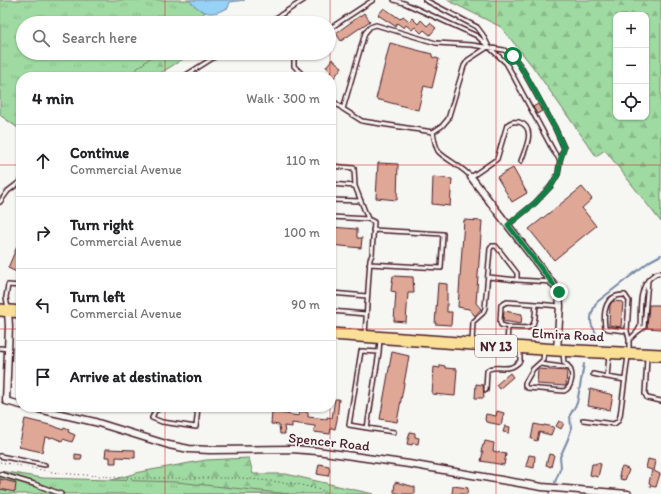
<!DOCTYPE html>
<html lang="en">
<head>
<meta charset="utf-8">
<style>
	:root { --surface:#fff; --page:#f2f2f2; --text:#202124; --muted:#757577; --line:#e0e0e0 }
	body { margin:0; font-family:Itim,sans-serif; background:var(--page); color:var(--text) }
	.controls { position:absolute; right:12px; top:12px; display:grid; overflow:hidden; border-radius:8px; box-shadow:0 1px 3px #0004 }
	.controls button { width:36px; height:36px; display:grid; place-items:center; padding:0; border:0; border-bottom:1px solid var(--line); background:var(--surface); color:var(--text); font:20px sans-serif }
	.stop { position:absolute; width:12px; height:12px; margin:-9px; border:3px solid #0b8043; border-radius:50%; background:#fff }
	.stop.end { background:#0b8043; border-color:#fff; box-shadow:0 1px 4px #0008 }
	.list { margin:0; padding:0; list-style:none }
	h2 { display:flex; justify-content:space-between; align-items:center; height:52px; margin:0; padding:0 16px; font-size:17px }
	h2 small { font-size:13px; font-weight:400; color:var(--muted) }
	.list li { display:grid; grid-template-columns:26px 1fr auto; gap:12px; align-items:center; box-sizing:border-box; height:72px; padding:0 16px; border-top:1px solid var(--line) }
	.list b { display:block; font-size:15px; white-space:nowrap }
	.list p { margin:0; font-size:13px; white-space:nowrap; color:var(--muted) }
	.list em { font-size:13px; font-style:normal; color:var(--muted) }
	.icon { flex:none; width:22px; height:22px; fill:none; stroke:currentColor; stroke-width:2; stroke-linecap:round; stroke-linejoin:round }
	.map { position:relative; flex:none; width:661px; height:494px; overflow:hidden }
	.search { position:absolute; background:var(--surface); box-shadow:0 1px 3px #0004; left:16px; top:16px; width:320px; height:44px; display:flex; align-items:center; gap:10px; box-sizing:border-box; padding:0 14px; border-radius:22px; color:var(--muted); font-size:15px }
	.panel { position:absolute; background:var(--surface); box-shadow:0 1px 3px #0004; left:16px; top:72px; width:320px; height:340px; border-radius:16px }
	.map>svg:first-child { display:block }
</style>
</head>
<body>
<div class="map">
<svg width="661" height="494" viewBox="0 0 661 494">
	<defs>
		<pattern id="forest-firs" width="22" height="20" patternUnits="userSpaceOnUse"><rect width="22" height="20" fill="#9edaa1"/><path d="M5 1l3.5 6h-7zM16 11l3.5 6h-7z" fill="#8abb8b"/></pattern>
		<pattern id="park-tufts" width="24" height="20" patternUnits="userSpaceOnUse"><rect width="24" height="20" fill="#9edaa1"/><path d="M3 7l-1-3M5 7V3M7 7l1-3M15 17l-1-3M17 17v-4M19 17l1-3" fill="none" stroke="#8abb8b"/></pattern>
	</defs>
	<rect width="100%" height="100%" fill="#f6f6f2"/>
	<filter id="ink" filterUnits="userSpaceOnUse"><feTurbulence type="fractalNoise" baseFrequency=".025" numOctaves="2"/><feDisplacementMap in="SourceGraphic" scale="8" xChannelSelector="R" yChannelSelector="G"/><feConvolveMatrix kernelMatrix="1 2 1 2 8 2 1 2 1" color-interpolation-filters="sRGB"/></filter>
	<g filter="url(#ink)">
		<!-- forest -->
		<path fill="url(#forest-firs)" stroke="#747c66" fill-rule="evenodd" d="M447,0h214v222l-56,-72 -9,6 -63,-89 -32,-40zM616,15h30v102h-30z
			M23,53h170l-39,24h-133v53l-21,-15z
			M249,458l4,16h33l87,20h-269l-16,-7 52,-15 66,-12z"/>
		<!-- park -->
		<path fill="url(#park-tufts)" stroke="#747c66" d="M0,0h227l-14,6 -21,17h-169v30h133l-29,24h-106v53l-21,-15z
			M0,471l43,7 134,4 112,12h-289z"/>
		<!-- water -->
		<path fill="#95d2f6" stroke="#778aa5" d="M189,0h56l-15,2 -2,6c-5,2 -11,5 -16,5 -8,1 -18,-7 -23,-13z"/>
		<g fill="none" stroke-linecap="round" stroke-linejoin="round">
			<!-- stream -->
			<path stroke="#778aa5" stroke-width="2" d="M596,335c0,-4 -2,-6 -4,-9 -3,-9 1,-17 5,-24l53,-41 11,-6
				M555,482l6,-15 -1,-10 8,-18 3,-10 -1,-14 7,-12 7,-39
				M549,494v-1"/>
		</g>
		<!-- building -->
		<path fill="#dfa896" stroke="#4a1f2b" d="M384,8l16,11 3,-3 6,5 3,-3 6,6 3,-4 6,6 3,-3 6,5 -6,7 -6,-5 -3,3 -6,-6 -3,3 -6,-5 -2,3 -7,-5 -2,3 -17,-11z
			M364,13l6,8 -29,20 -5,-8z
			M390,43l42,11v3l7,2 -7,29 -8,-2 -6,24 -42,-11z
			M332,59l10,8 -8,11 -5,-4 2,-3 -5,-4z
			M538,104l4,7 -5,3 -4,-7z
			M378,163l20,1 -1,36 -21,-2z
			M513,168l14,25 -15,9 -15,-25z
			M433,177l19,2 -2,27 -18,-2z
			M582,187l10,12 -10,9 14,18 -42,34 -25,-31z
			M464,220l18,1 -6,82 5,6 -6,7 -6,-7 -11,-2z
			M331,227l26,2v9h5l-1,10 -30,-3z
			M21,237v37l-13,-6z
			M393,276l20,1 1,16h-6l-2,29 -12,-1 2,-29 -5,-1z
			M438,283l9,1v28h5l-1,13 -16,-1z
			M613,301l10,1 -2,25 -12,-2 1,-20z
			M649,305h12v24l-14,-1z
			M504,311l18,3 -1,10 -18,-3z
			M392,352l17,4 -12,66 -17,-3z
			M440,365l5,1v2l12,1 -2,27 -23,-2 2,-27 6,1z
			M538,369l29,2 -1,15 -29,-2z
			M510,373l3,4 -14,12 -3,-4z
			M476,384l7,1 1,13h-9z
			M590,389l23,6 -3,15 -22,-4z
			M335,399h4l-2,21 -2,9 -4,-1 -1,6 -16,-2 1,-6 -23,-3v4l-8,-1 1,8h-5l-1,-9 -8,-1 1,-12 27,4 1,-5 8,1v5l19,2v-2l5,1z
			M497,411l7,2 -3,12 -15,-3 -1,-3 1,-5 10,2z
			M25,419l29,7 9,4 1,-2 5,2 -1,2 7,3 -3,7 -9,-3 -1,2 -10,-4 -1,1 -6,-1 -3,15 -23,-5z
			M559,421l5,2 -3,6 -5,-3z
			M534,424l10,2v-1l10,2 -3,8 -12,-3 -2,9 -6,-2z
			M505,426l5,1 -1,6 -6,-1z
			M410,432l5,1v4l4,1 -1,6 -5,-1 -1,2 -5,-1z
			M485,441l9,2 -1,8 13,3 -2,11 -23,-4 2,-9 -2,-1 2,-6h1z
			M106,449l29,1v8l-19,-1v6h-6v-6h-5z
			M75,454l7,1 -1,5h-6z
			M549,454l5,1 -3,12 -5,-2z
			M529,455l6,1 -1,12 -8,-2z
			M648,459l8,2 -2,10 6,3 -4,13 -6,-1 1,-2 -2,-1 3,-13 -6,-2z
			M596,463l5,1 -3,13 -8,-2 2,-11h4z
			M319,464l10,2v3h1l-2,7 -11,-2z
			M623,467l5,2 1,1 -4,10 -5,-1 1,-3h-2l2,-8z
			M0,479l16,4 -1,9 -15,-3z
			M395,482l20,5v7h-14l-7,-2z
			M453,486l15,2 -1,6h-15z"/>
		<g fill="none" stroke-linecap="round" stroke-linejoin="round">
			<defs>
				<path id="lane" d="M394,0l10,3 73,33 29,27 4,7 44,82 6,8
					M425,0l52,27 6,8 5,10
					M268,23l36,-23
					M329,29l44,-29
					M296,53l-2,4v9l11,11
					M183,77l38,-24
					M331,99l12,10
					M433,132l-71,-11 -19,-12 22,-76 5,-6 6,-2 60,18 36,2 32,5 9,6 7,9 35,63 9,20 -4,12 -2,14 -7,12 -16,17 -27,22
					M433,132c1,6 2,13 5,19 5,7 25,16 33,26l26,-18 10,-34c4,-3 6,-4 12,-3 18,6 6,27 2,39
					M433,132l9,-6 6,-7 16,-53 4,-6 20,-13
					M331,166l23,2 1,18 13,33 6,3 -2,33 -2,4 -5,76
					M331,184l24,2
					M331,200l30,1
					M0,202l8,-11 13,-10
					M331,217l37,2
					M369,264l72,4 2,-34 -70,-4
					M488,277l29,3
					M331,293l36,3
					M8,309l-2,-12 2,-12 13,1
					M331,311l35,3
					M508,327l-7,-2 -1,-3 1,-17 6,-3 29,2
					M627,331l-19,-2 -3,-2c-2,-15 0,-33 20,-32l4,6 -2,30 2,8v12
					M637,332l7,-5 4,-47
					M630,339l7,-7 3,-5c1,-16 -2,-37 10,-49 4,-3 6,-6 11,-5
					M472,342l1,-20 10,-9 2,-5 5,-59 2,-3h4l21,27v7l35,2
					M507,345l1,-18c27,1 26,5 28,-23l24,2
					M0,348l8,1
					M544,351l-1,9 -10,9 -8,14v3l2,2 37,3c8,-3 10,-17 5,-24 -1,-2 -3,-3 -5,-4l-1,-10
					M379,352l-18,-1 -12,74 18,3 12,-76 1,-13
					M647,358l-2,36 2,4 14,3
					M540,364l30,4
					M593,374l14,3 2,-21
					M607,377l18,3
					M486,390l1,-19 2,-2c13,-4 20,4 31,-8v-12
					M163,407l-8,4 -3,7 10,4 34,5 2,-20
					M583,420l31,4 4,-3 2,-5 8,-60
					M367,428l27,4
					M0,456l45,9
					M0,474l34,10 27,10"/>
				<path id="street" d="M471,177l88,115 1,14 -3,44
					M8,311l1,15 -3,75 15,4
					M30,407l65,15 74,23 20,4 21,1 82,-1 25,2 92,13 133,23 86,7"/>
				<path id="highway" d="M0,310l21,2
					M331,334l226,16 104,5"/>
			</defs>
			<!-- lane casing -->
			<use href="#lane" stroke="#4a1f2b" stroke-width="6"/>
			<!-- street casing -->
			<use href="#street" stroke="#4a1f2b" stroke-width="9"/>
			<!-- highway casing -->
			<use href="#highway" stroke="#4a1f2b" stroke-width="14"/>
			<!-- path -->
			<path stroke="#4a1f2b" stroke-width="1" stroke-dasharray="1 3" stroke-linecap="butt" d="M0,462l58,11 68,5h116l55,6 39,10"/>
			<!-- lane -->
			<use href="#lane" stroke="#f6f6f2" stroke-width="3"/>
			<!-- street -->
			<use href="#street" stroke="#f6f6f2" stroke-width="6"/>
			<!-- highway -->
			<use href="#highway" stroke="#fadf96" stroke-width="11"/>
		</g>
	</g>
	<g fill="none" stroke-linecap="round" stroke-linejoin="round" filter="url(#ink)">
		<!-- route -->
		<path stroke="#0b8043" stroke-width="5" d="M513,56l13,19 29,53 9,20 -4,12 -2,14 -7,12 -16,17 -27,22 51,67"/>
	</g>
	<!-- grid -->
	<path fill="none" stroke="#d62828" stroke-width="1" stroke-opacity="0.55" d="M165,0v23M330,0v77M496,0v494M165,53v24M0,165h21M331,165h330M0,329h21M331,329h330M165,407v87M330,407v87"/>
	<g text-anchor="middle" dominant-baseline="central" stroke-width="3.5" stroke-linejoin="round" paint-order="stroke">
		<!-- shield labels -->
		<rect fill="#f6f6f2" stroke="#7e6067" stroke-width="1" x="475" y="335" width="42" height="22" rx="3"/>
		<g font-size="13" font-weight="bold" fill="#4a1f2b">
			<text x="496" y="346">NY 13</text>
		</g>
		<!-- street labels -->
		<g font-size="14" fill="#4a1f2b" stroke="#f6f6f2">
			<text transform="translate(568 335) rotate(3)">Elmira Road</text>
			<text transform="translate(329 442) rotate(6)">Spencer Road</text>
		</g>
	</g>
</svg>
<div class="controls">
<button>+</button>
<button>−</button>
<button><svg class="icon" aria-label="locate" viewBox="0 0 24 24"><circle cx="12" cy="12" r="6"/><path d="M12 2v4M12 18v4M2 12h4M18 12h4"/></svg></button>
</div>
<div class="stop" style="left:513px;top:56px"></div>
<div class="stop end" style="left:559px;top:292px"></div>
<div class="search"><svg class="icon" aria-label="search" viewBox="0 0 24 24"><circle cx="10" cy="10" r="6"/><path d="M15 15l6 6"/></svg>Search here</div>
<section class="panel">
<h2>4 min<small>Walk · 300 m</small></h2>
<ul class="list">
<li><svg class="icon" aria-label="ahead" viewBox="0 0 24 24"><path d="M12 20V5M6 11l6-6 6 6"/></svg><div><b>Continue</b><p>Commercial Avenue</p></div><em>110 m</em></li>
<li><svg class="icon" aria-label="right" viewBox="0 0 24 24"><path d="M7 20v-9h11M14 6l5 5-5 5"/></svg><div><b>Turn right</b><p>Commercial Avenue</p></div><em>100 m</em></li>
<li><svg class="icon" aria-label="left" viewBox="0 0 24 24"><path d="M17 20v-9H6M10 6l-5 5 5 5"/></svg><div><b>Turn left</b><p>Commercial Avenue</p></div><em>90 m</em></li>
<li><svg class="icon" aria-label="arrive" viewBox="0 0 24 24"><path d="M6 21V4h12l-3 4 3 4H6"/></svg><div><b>Arrive at destination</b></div></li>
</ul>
</section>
</div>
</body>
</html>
